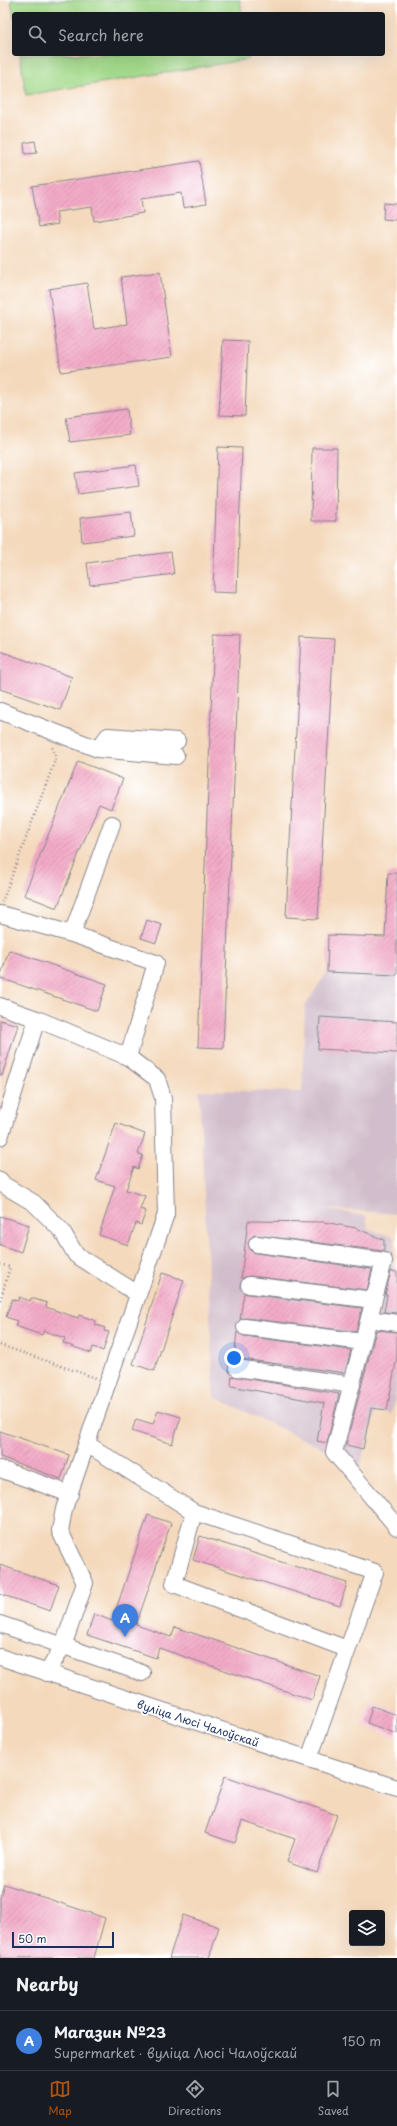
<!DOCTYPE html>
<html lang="en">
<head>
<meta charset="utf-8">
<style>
	:root { --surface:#171b24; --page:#20242c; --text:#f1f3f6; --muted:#9ea1a6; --line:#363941; --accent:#b45309 }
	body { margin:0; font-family:"Playpen Sans",sans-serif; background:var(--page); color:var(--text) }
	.controls { position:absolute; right:12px; bottom:12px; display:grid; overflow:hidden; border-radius:4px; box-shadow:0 4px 16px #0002 }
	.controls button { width:36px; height:36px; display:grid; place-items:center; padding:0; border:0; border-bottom:1px solid var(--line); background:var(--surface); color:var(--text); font:20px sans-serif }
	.scale { position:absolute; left:12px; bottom:10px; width:102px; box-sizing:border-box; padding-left:4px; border:2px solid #1b2f5e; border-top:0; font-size:11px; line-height:14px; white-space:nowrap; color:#1b2f5e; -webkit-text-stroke:3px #fff; paint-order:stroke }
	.you { position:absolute; left:234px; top:1358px; width:14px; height:14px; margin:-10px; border:3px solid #fff; border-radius:50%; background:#1a73e8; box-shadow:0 0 0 6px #1a73e833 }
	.badge { display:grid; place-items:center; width:26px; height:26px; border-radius:50%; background:var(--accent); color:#fff; font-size:13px; font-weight:700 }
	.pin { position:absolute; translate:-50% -33px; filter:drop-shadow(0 1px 2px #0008) }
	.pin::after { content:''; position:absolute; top:21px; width:14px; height:12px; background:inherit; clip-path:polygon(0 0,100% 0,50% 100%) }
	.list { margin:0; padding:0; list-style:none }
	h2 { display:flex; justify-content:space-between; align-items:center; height:52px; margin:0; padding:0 16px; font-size:17px }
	h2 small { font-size:13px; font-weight:400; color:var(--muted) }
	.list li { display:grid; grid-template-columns:26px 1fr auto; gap:12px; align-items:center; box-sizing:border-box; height:60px; padding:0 16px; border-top:1px solid var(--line) }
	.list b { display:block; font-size:15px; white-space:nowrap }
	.list p { margin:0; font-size:13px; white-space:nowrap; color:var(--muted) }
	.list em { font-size:13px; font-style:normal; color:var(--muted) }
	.icon { flex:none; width:22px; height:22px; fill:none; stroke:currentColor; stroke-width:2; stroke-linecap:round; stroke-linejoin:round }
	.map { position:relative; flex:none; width:397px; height:1958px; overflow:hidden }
	.search { position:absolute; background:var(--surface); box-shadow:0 4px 16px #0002; left:12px; right:12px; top:12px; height:44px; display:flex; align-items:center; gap:10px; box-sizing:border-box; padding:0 14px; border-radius:4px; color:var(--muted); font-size:15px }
	.sheet { height:112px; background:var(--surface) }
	nav { display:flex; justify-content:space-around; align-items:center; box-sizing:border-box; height:56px; border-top:1px solid var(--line); background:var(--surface); font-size:11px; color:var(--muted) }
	nav a { display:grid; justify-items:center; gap:2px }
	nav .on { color:var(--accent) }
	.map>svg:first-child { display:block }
</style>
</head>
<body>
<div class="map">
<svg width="397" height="1958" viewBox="0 0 397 1958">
	<defs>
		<pattern id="building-hatch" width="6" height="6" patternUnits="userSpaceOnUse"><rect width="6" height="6" fill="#f3abc7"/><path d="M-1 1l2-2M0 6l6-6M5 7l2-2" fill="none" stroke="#d093ad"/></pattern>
	</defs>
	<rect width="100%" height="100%" fill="#fff"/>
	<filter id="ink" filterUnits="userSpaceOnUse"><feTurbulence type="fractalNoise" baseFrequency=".025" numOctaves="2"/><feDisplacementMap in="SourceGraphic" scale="8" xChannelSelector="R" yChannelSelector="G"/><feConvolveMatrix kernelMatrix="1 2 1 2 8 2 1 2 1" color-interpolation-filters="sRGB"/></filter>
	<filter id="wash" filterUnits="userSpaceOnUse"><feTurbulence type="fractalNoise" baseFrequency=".012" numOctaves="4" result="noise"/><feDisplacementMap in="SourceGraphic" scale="16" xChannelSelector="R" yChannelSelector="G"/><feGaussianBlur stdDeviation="0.9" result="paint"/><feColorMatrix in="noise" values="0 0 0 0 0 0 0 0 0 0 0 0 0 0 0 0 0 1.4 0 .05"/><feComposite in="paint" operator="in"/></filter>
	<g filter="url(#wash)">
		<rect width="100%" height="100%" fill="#f4d9bc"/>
		<!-- built -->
		<path fill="#f5cfd9" d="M370,1701l27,9v28l-36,-13z"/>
		<!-- industrial -->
		<path fill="#d1bdcb" d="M328,935l69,3v276l-79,-6 48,8 2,13 26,8 -1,30 4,1v120l-5,26 -16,-3 -16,55 -146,-69 -15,-307 103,2 3,-86 22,-34z"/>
		<!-- grass -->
		<path fill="#a3d98a" stroke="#5f8474" d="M11,0h229l2,14h-228v4z
			M20,54h228l1,5 -223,36z"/>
		<g id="blocks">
			<!-- building -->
			<path fill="url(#building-hatch)" d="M35,141l2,12 -12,1 -1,-11z
				M199,161l7,43 -23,4 -2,-15 -40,6 2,14 -49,8 -2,-14 -36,5 2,12 -19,3 -7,-41z
				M384,203l13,1v16l-14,-1z
				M160,272l12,85 -111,15 -12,-83 38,-6 7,46 33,-5 -6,-47z
				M223,340l25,1 -3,75 -26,-1z
				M127,409l3,26 -60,7 -4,-25z
				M218,447l24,1 -5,145 -24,-1z
				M312,448h25l-1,73h-25z
				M136,465l3,21 -61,8 -3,-21z
				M131,512l3,24 -52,6 -2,-24z
				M171,552l3,22 -84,11 -3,-22z
				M214,634l26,1 -17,413 -25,-1z
				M301,637l33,2 -16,280 -32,-2z
				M0,651l72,26 -12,33 -60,-21z
				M78,761l45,18 -12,30 -12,-5 -42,104 -33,-13z
				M388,873h9v102l-70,-3 1,-37 57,2z
				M147,920l15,5 -6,18 -15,-5z
				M9,950l98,34 -10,27 -97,-33z
				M320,1017l77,5v31l-79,-4z
				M0,1020l18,5 -16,51 -2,-1z
				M116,1123l29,11 -7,20 5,1 -5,14 -4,-2 -8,23 19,6 -5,13 6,2 -5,14 -5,-2 -8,22 -29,-10 16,-49 -19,-6z
				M0,1216l29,9 -8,27 -21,-7z
				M248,1221l76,1 32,6 28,12v11l-130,-16 -6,8 3,8 5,2 116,16 -5,21 -117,-14 -9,2z
				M391,1271l6,1v41l-13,-1 3,-17h-2z
				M162,1273l22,7 -30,91 -21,-7z
				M244,1293l4,1 114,14 -6,24 -110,-14 -6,1z
				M19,1297l11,4 1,-3 16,5 -1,4 11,4 21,7 1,-3 17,6 -2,3 11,4 -1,3 5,1 -6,19 -10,-4 -2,6 -28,-10 2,-5 -21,-7 -2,4 -27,-9 2,-5 -11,-4 6,-18 6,2z
				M376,1330l21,2v25l-10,53 -16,-2 -8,41 -17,-4z
				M237,1332l7,4 107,14 -6,23 -111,-15z
				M232,1376l107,18 -12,49 -10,-2 7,-38 -93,-17z
				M158,1410l23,7 -9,27 -40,-13 4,-12 17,5z
				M0,1431l69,24 -8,24 -61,-22z
				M148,1515l23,8 -35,102 35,12 4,-10 145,49 -8,24 -153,-52 -3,10 -69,-23 7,-21 18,7z
				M200,1536l147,47 -7,23 -147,-46z
				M0,1565l59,20 -9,26 -50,-17z
				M372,1706l25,9v19l-30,-11z
				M225,1776l112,39 -20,58 -30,-11 8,-23 -53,-18 -7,22 -30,-10z
				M4,1884l101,34 -11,40h-94v-61z
				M183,1915l36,12 -10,31h-40z"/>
		</g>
	</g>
	<g filter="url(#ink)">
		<use href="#blocks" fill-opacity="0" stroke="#88848d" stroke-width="1"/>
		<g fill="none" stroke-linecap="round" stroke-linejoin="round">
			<defs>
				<path id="minor" d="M0,711l98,38 78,7
					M98,749l10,-13 69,5
					M0,914l72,20 84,29 -28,94 29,22 6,19 3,116 -102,295 -4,22 25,52 -22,63 -16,27
					M72,934l40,-110
					M0,1006l37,13 91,38
					M0,1137l37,-118
					M0,1180l2,4 32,19 28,28 14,24 62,39
					M257,1244l127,17 -50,191 63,75
					M249,1285l125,15
					M369,1319l28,4
					M245,1327l118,15
					M237,1368l115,17
					M87,1444l107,68 -20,72 173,65
					M0,1469l70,25
					M194,1512l181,60 -66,187
					M0,1624l142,49
					M0,1657l397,131"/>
			</defs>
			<!-- minor casing -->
			<use href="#minor" stroke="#88848d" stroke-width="18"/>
			<!-- path -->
			<path stroke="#88848d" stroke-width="2.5" stroke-dasharray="1 3" stroke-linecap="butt" d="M2,902l54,-144 -4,-11
				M0,1264l10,3 -10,34
				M0,1345l96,33"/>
			<!-- minor -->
			<use href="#minor" stroke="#fff" stroke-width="16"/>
		</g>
	</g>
	<g text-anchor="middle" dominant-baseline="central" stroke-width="3.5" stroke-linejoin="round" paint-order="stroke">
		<!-- street labels -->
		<g font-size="11" fill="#1b2f5e" stroke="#fff">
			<text transform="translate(198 1723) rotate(18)">вуліца Люсі Чалоўскай</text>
		</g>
	</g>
</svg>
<div class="controls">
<button><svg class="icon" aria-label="layers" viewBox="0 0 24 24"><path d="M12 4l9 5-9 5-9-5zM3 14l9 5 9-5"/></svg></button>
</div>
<div class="scale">50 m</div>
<div class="you"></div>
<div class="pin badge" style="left:125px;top:1637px;background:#3f7fe0">A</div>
<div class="search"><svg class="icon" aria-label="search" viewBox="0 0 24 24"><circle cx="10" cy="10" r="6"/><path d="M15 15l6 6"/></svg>Search here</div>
</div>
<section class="sheet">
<h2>Nearby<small></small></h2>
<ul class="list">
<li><span class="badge" style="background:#3f7fe0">A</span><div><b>Магазин №23</b><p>Supermarket · вуліца Люсі Чалоўскай</p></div><em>150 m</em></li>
</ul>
</section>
<nav>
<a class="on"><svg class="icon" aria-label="map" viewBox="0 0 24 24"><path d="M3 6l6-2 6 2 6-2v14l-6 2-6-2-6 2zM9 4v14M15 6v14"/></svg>Map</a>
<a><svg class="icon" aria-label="directions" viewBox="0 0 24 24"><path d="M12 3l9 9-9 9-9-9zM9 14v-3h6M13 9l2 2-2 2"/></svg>Directions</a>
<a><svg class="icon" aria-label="saved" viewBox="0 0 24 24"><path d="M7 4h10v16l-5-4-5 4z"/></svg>Saved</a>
</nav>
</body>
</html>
